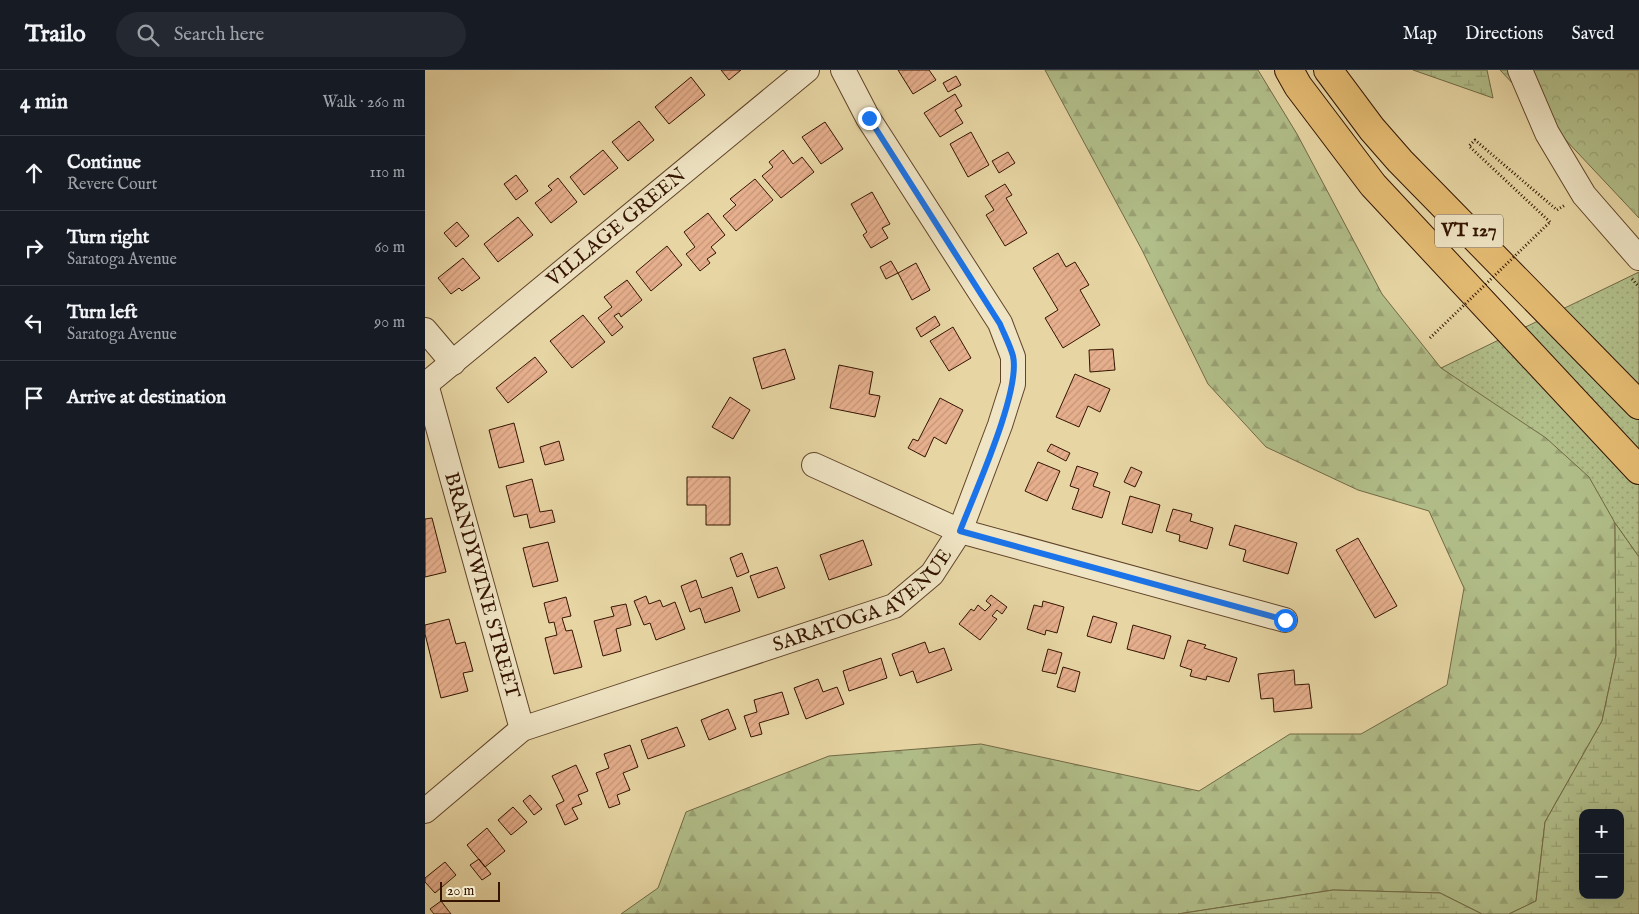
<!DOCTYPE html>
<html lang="en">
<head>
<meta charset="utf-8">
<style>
	:root { --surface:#171b24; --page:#242831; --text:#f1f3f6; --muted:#9ea1a6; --line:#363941 }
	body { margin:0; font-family:"IM FELL English",serif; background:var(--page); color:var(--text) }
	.controls { position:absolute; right:15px; bottom:15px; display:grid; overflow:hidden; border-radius:10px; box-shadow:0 5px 20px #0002 }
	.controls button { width:45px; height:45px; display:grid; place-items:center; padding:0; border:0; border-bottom:1px solid var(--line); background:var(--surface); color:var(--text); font:25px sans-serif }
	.scale { position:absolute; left:15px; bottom:12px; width:60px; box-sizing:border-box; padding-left:5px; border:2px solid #341401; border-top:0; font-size:14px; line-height:18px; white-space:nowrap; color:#341401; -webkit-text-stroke:4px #efe4c4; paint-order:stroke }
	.stop { position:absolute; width:15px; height:15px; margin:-11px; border:4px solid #1a73e8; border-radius:50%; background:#fff }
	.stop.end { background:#1a73e8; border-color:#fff; box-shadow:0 1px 5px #0008 }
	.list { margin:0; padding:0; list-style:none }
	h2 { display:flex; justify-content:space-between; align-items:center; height:65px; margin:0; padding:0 20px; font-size:21px }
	h2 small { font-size:16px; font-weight:400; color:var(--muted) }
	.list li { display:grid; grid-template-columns:32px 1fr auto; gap:15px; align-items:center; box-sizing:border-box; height:75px; padding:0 20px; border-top:1px solid var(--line) }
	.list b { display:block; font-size:19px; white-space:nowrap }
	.list p { margin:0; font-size:16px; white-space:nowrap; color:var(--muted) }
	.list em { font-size:16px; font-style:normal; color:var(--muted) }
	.icon { flex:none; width:28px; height:28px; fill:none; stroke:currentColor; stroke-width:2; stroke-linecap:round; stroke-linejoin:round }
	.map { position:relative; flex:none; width:1214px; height:844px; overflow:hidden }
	header { display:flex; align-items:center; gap:30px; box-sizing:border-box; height:70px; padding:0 25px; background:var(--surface); border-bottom:1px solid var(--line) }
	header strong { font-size:24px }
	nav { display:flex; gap:28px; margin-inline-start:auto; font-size:18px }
	.search { width:350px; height:45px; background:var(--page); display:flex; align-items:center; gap:12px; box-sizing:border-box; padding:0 18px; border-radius:28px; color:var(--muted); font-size:19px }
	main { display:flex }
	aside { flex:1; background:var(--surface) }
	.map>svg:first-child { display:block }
</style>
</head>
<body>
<header>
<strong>Trailo</strong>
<div class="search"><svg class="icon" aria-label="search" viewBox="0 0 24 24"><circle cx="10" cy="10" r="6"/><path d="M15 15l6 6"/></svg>Search here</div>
<nav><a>Map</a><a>Directions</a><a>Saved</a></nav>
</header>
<main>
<aside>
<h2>4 min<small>Walk · 260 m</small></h2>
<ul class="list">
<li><svg class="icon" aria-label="ahead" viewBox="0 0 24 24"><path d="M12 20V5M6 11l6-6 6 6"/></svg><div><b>Continue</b><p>Revere Court</p></div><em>110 m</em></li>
<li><svg class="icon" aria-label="right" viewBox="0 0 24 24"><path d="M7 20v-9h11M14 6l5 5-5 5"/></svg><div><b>Turn right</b><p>Saratoga Avenue</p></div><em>60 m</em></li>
<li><svg class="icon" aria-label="left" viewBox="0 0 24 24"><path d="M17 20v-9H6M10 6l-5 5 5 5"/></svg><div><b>Turn left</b><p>Saratoga Avenue</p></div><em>90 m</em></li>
<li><svg class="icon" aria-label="arrive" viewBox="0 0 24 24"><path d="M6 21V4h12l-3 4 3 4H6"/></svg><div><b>Arrive at destination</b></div></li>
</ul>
</aside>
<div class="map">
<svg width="1214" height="844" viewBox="0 0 1214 844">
	<defs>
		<pattern id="grass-dots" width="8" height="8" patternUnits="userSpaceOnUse" patternTransform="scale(1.25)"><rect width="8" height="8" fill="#b1be89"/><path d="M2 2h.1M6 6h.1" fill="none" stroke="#99a274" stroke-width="1.8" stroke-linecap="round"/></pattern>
		<pattern id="forest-firs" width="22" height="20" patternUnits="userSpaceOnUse" patternTransform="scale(1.25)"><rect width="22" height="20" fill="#b1be89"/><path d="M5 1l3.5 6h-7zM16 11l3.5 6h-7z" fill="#99a274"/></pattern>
		<pattern id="wetland-marsh" width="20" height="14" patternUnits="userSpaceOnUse" patternTransform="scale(1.25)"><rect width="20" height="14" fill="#b1be89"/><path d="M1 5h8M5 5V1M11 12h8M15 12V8" fill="none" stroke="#99a274"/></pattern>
		<pattern id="park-crowns" width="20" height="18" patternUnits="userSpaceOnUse" patternTransform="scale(1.25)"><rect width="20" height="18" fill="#b1be89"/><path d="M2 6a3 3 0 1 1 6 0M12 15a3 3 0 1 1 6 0" fill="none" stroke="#99a274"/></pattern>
		<pattern id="building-hatch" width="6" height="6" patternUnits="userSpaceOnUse" patternTransform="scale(1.25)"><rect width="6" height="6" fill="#e6af8d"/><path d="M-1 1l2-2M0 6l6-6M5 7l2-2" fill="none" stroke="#c69678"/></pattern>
	</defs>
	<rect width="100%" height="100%" fill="#e7d6a4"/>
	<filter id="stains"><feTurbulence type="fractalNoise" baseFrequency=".004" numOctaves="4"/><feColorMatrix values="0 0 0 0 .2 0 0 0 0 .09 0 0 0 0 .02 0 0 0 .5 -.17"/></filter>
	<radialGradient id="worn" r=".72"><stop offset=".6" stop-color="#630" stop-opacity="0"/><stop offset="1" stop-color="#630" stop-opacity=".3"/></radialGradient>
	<!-- grass -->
	<path fill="url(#grass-dots)" stroke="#726945" d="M1214,202v285l-24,-34 -174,-155z"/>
	<!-- forest -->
	<path fill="url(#forest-firs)" stroke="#726945" d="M620,0h213l39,64 85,160 59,74 105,70 43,39 26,46 1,132 -14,66 -57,101 -9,79 -27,13h-27l-42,-21 -107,-3 -155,24h-557l37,-26 28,-76 143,-56 152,-12 218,47 91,-57h71l86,-49 17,-97 -35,-77 -71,-21 -92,-43 -58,-63 -66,-134z"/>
	<!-- wetland -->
	<path fill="url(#wetland-marsh)" stroke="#726945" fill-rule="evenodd" d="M988,0h74l6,28z
		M1190,453l24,34v357h-130l27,-13 9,-79 57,-101 14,-66zM1158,743h37v82h-37z
		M908,820l107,3 42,21h-304z"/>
	<!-- park -->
	<path fill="url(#park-crowns)" stroke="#726945" d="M1075,0h139v148z"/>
	<!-- building -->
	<path fill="url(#building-hatch)" stroke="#341401" d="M296,0h20l-12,10z
		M473,0h31l7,10 -23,14z
		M531,6l5,9 -13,7 -5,-9z
		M266,7l14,18 -36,29 -14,-17z
		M530,24l7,12 -7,4 8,13 -23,14 -16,-24z
		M214,51l15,19 -26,21 -16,-19z
		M400,52l18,27 -22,15 -19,-27z
		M546,62l18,33 -21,12 -18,-33z
		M178,80l15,18 -34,27 -14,-18z
		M358,80l10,14 9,-7 12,15 -33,26 -19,-22 11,-9 -4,-5z
		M583,82l7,11 -16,10 -7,-12z
		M91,105l12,16 -12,9 -12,-16z
		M133,108l19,24 -26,21 -16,-20 17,-13 -4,-4z
		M330,109l18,21 -37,31 -13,-15 13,-11 -6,-6z
		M580,114l7,11 -6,3 21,35 -22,13 -19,-31 8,-5 -9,-14z
		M447,122l18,32 -8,4 6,10 -17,10 -8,-13 4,-3 -16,-28z
		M283,143l17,22 -14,12 5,6 -9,6 3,4 -10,8 -14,-17 9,-7 -11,-15z
		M93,147l15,18 -35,27 -14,-18z
		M32,152l12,14 -13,11 -12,-14z
		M242,176l15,19 -31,26 -15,-19z
		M633,183l8,14 9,-5 14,23 -9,5 20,35 -37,23 -18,-30 13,-8 -25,-42z
		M38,188l17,20 -18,13 -3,-3 -8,6 -13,-16z
		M466,191l7,12 -12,6 -6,-12z
		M491,193l14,27 -18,10 -14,-27z
		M202,210l15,20 -21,17 -2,-4 -5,3 9,11 -11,9 -14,-18 14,-11 -8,-10z
		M158,245l22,27 -33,26 -22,-27z
		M510,246l5,9 -19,12 -5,-9z
		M528,257l18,31 -22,13 -19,-30z
		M360,279l10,30 -33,10 -9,-31z
		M688,279l2,21 -25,2 -1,-22z
		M110,287l12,15 -39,31 -12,-15z
		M414,295l34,7 -4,22 11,2 -5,21 -45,-9z
		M650,304l35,15 -10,23 -12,-6 -9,21 -23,-10z
		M305,327l20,13 -17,29 -21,-12z
		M515,328l23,12 -17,34 -12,-7 -9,20 -17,-9 5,-9 5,2z
		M89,353l10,39 -25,6 -10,-38z
		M134,371l5,19 -19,5 -5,-18z
		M626,374l19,9 -4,8 -19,-10z
		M613,392l22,9 -13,30 -22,-10z
		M652,396l21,7 -5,13 17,6 -8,26 -30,-9 7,-20 -9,-3z
		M706,397l11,5 -7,15 -11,-5z
		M262,407h43v48h-24v-20h-19z
		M107,409l8,33 12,-2 3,12 -25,6 -3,-14 -13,3 -8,-31z
		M705,426l30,9 -8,28 -30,-9z
		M748,439l19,5 -2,7 23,7 -6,21 -28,-8 1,-6 -14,-4z
		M7,448l14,54 -21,5v-58z
		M810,455l62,18 -9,31 -45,-13 3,-11 -17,-5z
		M933,468l39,68 -22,12 -39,-68z
		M438,470l9,25 -43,15 -9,-25z
		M123,472l10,39 -25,6 -10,-39z
		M317,483l7,19 -12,5 -7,-19z
		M352,497l8,21 -27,10 -8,-22z
		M271,510l6,18 30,-11 8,24 -35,12 -5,-15 -10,4 -9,-26z
		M566,525l16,12 -5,7 -5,-4 -5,6 5,3 -17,21 -21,-16 12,-15 3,2 4,-6 7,6 6,-6 -5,-4z
		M221,526l3,8 11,-4 3,7 12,-5 10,27 -29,11 -6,-17 -6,2 -10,-24z
		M141,527l5,19 -9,2 4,13 6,-1 10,37 -28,7 -9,-36 12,-3 -3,-13 -5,1 -5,-20z
		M618,531l21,6 -7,26 -11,-3 -1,5 -18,-6 7,-24 8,2z
		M201,534l5,21 -15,4 5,22 -18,5 -9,-35 20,-5 -3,-9z
		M668,546l24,7 -6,20 -24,-7z
		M24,549l7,25 9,-2 8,29 -10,2 5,18 -27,7 -16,-64v-9z
		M708,555l38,11 -7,23 -37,-10z
		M763,570l18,5 -2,3 33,10 -8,24 -22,-6 -1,4 -16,-4 2,-6 -12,-4z
		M500,572l4,11 15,-5 8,22 -35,13 -4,-12 -13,5 -8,-22z
		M623,579l14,4 -6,21 -14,-3z
		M456,588l6,20 -38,13 -6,-20z
		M638,597l17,5 -5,20 -18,-5z
		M869,600l1,15 14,-1 3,24 -38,4 -1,-14 -12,1 -3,-25z
		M393,609l5,13 14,-5 7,17 -38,15 -12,-31z
		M357,622l7,22 -30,9 3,11 -11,3 -7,-21 13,-4 -3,-12z
		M303,639l8,20 -27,11 -8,-20z
		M252,657l8,19 -37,13 -7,-19z
		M205,675l8,22 -15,6 7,17 -13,5 3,9 -11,4 -13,-35 13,-5 -5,-14z
		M151,695l12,26 -10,4 4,9 -10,4 6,11 -13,6 -9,-20 8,-4 -12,-25z
		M105,725l12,14 -8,6 -11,-14z
		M88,737l14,15 -16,13 -13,-15z
		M62,758l18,23 -20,16 -18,-22z
		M54,789l12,15 -9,6 -12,-15z
		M20,792l11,13 -21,18 -10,-11v-4z
		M16,831l10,13h-17l-4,-5z"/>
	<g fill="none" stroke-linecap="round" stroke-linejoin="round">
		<defs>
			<g id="minor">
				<path d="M1095,0l27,63 37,62 55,63"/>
				<path d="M0,260l28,33"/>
				<path id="s1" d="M1,314l96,345"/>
				<path id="s2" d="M0,315l382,-315"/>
				<path d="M389,395l146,66 325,89"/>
				<path id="s3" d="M0,741l97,-82 372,-123 38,-32 28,-43 40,-106 13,-41v-27l-13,-34 -132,-205 -25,-48"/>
			</g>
			<path id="major" d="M864,0l9,16 75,99 266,285
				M903,0l44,59 28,32 239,244"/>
		</defs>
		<!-- minor casing -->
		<use href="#minor" stroke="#61442a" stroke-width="26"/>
		<!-- major casing -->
		<use href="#major" stroke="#341401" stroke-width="30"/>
		<!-- path -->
		<path stroke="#341401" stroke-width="3" stroke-dasharray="1 2.5" stroke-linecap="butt" d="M1125,152l-81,-76 6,-6 82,70 8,-5
			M1207,209l7,8"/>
		<!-- minor -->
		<use href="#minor" stroke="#efe4c4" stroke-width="24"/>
		<!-- major -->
		<use href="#major" stroke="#e4bb72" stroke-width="28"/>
		<!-- path-bridge -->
		<path stroke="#341401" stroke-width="3" stroke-dasharray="1 2.5" stroke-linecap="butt" d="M1005,268l120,-116"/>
	</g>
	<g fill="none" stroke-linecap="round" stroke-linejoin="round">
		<!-- route -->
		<path stroke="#1a73e8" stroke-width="6" d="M444,48l131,206c4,10 10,21 13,32 8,36 -39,138 -53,175l325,89"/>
	</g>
	<g text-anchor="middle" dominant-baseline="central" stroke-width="4" stroke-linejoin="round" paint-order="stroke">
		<!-- shield labels -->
		<rect fill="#efe4c4" stroke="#6c523c" stroke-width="1" x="1010" y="144.5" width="68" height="33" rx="4"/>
		<g font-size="19" font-weight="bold" fill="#341401">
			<text x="1044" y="161">VT 127</text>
		</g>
		<!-- street labels -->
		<g font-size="20" fill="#341401" stroke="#efe4c4">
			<text stroke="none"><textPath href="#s2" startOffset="248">VILLAGE GREEN</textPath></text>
			<text stroke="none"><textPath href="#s1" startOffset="209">BRANDYWINE STREET</textPath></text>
			<text stroke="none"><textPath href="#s3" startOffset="494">SARATOGA AVENUE</textPath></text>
		</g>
	</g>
	<rect width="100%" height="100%" filter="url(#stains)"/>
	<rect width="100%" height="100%" fill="url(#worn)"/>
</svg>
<div class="controls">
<button>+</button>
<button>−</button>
</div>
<div class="scale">20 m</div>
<div class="stop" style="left:860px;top:550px"></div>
<div class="stop end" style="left:444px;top:48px"></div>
</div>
</main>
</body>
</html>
